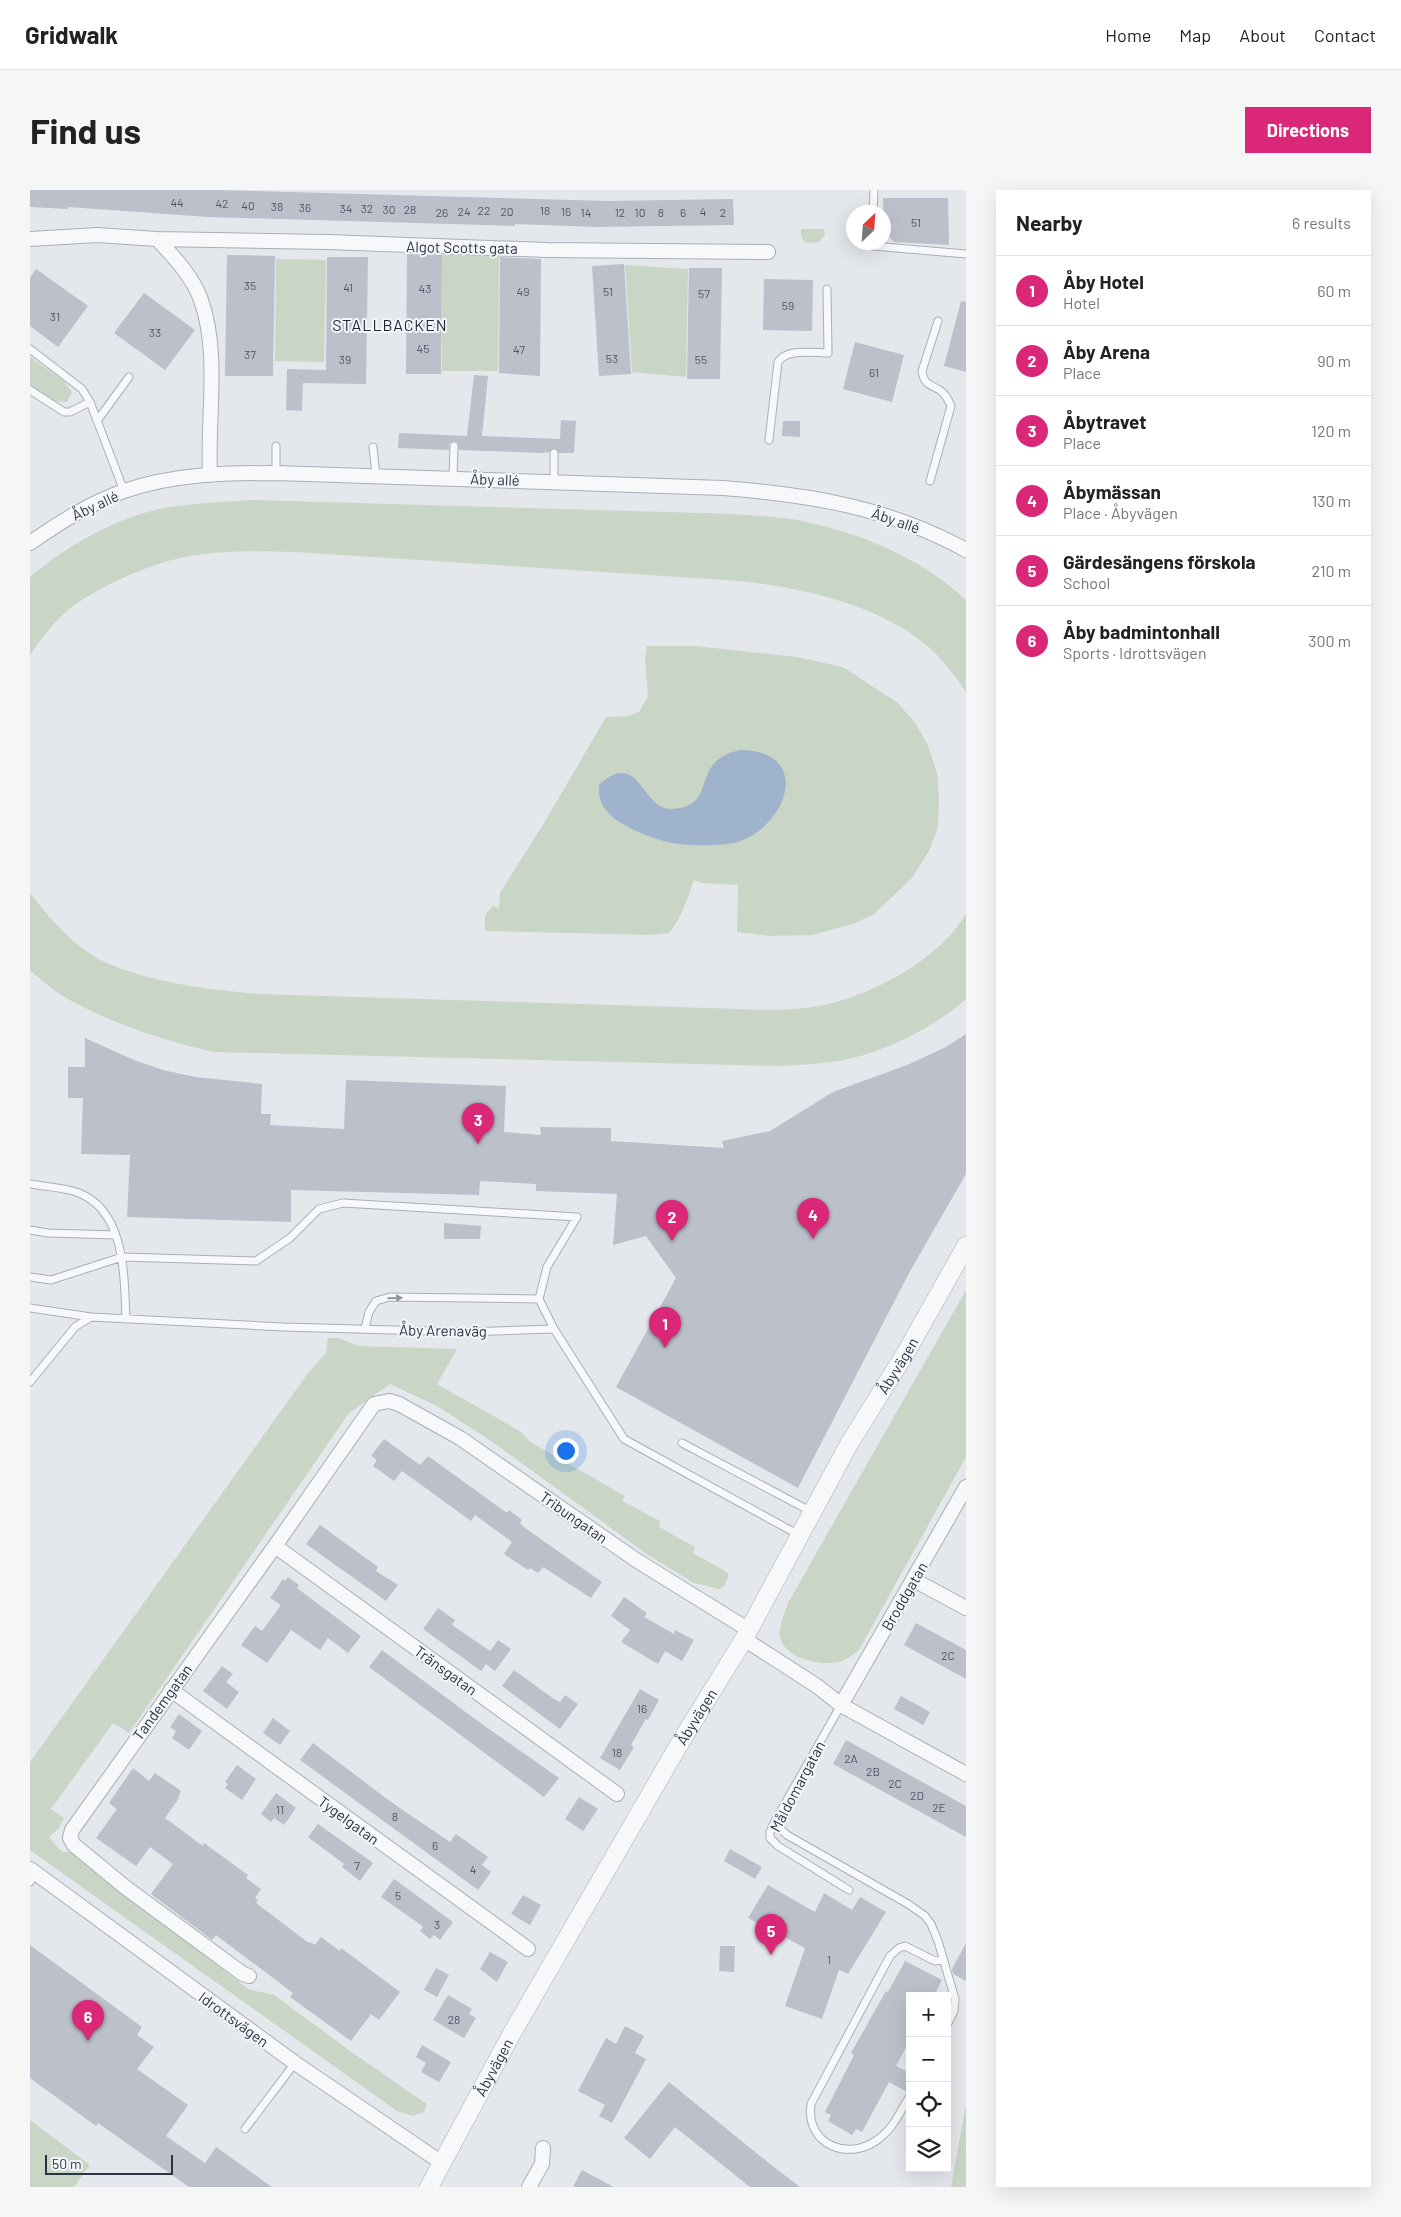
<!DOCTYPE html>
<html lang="en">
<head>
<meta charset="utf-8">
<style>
	:root { --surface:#fff; --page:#f6f6f6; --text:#222; --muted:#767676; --line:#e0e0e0; --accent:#db2777 }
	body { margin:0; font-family:Barlow,sans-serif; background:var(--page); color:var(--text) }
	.controls { position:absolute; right:15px; bottom:15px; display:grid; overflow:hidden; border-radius:0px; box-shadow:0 5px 20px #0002 }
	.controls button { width:45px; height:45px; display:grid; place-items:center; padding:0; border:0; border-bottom:1px solid var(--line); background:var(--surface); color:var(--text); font:25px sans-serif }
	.compass { position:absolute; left:816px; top:15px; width:45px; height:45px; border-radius:50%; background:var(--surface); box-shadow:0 5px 20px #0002; rotate:25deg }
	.scale { position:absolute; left:15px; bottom:12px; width:128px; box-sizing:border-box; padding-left:5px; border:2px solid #2b3445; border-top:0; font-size:14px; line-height:18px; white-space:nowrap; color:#2b3445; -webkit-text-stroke:4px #f4f6f9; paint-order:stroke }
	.you { position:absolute; left:535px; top:1260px; width:18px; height:18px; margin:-12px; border:4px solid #fff; border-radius:50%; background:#1a73e8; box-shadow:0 0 0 8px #1a73e833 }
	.badge { display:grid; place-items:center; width:32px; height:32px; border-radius:50%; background:var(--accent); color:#fff; font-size:16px; font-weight:700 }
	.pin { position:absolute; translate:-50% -41px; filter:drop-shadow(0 1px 2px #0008) }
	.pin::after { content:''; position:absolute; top:26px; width:18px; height:15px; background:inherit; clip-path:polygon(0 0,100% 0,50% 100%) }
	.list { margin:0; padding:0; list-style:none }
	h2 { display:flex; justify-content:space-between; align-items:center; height:65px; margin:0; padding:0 20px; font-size:21px }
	h2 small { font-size:16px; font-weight:400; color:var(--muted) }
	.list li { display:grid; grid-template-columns:32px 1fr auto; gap:15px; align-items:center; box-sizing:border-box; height:70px; padding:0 20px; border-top:1px solid var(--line) }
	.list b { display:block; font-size:19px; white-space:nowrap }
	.list p { margin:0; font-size:16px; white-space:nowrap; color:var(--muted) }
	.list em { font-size:16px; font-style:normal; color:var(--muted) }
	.icon { flex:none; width:28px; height:28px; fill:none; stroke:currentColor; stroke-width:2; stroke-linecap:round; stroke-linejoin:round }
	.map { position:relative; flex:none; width:936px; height:1997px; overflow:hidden; border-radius:0px }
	header { display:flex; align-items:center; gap:30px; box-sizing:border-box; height:70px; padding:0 25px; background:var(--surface); border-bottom:1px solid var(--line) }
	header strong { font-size:24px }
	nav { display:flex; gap:28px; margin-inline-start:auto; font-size:18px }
	.intro { display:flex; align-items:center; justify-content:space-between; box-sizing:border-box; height:120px; padding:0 30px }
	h1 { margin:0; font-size:35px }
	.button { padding:12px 22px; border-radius:0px; background:var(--accent); color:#fff; font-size:18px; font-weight:700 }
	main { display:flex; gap:30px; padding:0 30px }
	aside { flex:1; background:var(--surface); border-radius:0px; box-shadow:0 5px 20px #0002 }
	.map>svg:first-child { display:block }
</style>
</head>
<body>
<header>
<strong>Gridwalk</strong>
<nav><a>Home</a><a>Map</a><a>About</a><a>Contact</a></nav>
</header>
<div class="intro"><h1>Find us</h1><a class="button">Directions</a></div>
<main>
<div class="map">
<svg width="936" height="1997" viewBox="0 0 936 1997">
	<rect width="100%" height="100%" fill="#e4e7ec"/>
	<!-- green -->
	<path fill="#c9d6c5" d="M771,39h23l1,6 -6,7 -13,1 -5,-6z
		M412,64h57l-1,117h-56z
		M246,69l50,1 -2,102 -49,-1z
		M595,75l63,4 -2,108 -54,-5z
		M0,167l33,23 9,12 -5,10 -14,-1 -23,-16z
		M222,310l483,14c24,2 48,3 72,8 56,12 117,38 159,78v92c-9,-13 -18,-25 -28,-36 -47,-49 -133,-68 -198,-75l-444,-29c-37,-1 -75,-2 -111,5 -34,6 -92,32 -118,54 -14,12 -27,29 -37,44v-78c38,-32 85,-59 134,-69 29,-5 59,-6 88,-8z
		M617,456h48l102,11 46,10 55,36 18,21 12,22 9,27 2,24 -1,30 -9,24 -17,27 -38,36 -21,10 -41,11 -42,1 -33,-4 1,-47 -36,-2 -8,-3c-7,19 -12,37 -25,53l-19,2 -165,-4v-16l8,-9 6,2 1,-15 47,-75 59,-101 22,-1 11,-4 9,-16 -3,-37z
		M0,703c17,21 34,43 56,58 13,10 30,16 45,21 43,14 84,18 129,22l479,15c28,1 57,2 85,-4 51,-11 115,-46 142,-91v85c-33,30 -89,57 -134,63 -17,2 -35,3 -53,4l-565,-14c-50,-11 -107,-30 -151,-56 -12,-7 -22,-17 -33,-26z
		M936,1100v167l-107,193c-6,4 -13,11 -20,12 -19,4 -54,-3 -59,-25 -2,-10 5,-25 8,-34z
		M298,1148h10l21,8 98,3 -20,35 83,47 10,11 95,54 -3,5 38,20 -1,6 36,20 -2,6 34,19 2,4 -5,10 -5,3 -25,-6 -46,-28 -154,-112 -57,-37 -47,-22 -41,29 -220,320 -16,-10 -62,86 13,9 -5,10 -10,9 13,15h10l176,137 26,6 83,61 70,48 -3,8 -11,4 -16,-5 -367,-261v-88l278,-389 18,-20z
		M936,1915v82h-15z
		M0,1930l60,45 -16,22h-44z"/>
	<!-- water -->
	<path fill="#9fb4cc" d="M710,560c70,0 51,71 1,91 -9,3 -21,4 -30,4 -31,1 -49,-2 -77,-15 -20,-10 -37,-21 -35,-45 40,-37 43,24 71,24 51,-1 17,-48 70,-59z"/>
	<!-- building -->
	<path fill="#bbc0ca" d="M0,0h186l393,11 124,-2 1,26 -138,2 -81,-3v2l-307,-9 -140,-10v2l-38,-2z
		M853,8h65l1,47 -55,-3 -10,-10z
		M377,64l35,1 -1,119h-35z
		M197,65l48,1 -2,120h-48z
		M297,67h41l-2,127 -63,-1 -1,28 -16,-1 1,-41 39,1z
		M470,67l41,2 -1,117 -41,-3z
		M594,74l7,110 -32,2 -7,-110z
		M659,78h33l-2,111h-33z
		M6,79l52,37 -30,41 -28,-21v-48z
		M734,89l49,1 -1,51 -49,-1z
		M114,103l51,37 -30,40 -51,-37z
		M931,111l5,1v70l-22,-6z
		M825,152l49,13 -12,47 -49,-13z
		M444,185l14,1 -6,60 78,3 1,-19 15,1 -2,32h-15l-5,-5 -5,4 -8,1 -82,-3 -1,-7 -4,-2 -5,3v6l-51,-2 1,-15 68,3z
		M753,231h17v16l-18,-1z
		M936,844v140l-57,99 -111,215 -182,-101 60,-109 -30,-42 -33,9 4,-51 -81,-3v-7l-56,-3 -1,14 -188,-5v32l-164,-5 3,-62 -49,-1 2,-56h-15v-31h17v-29l49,22 29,10 32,7 67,7 -1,30h10l-1,11 74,4 2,-49 160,6 -2,46 37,3 -1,-8 71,1v13l113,7 -2,-7 48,-10 63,-39 74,-27 39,-18z
		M414,1033l37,3 -1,13h-36z
		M354,1249l36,26 8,-9 79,57 2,-3 13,10 -2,3 5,5 77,54 -11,16 -48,-31 -5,6 -8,-5 -2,2 -24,-16 8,-12 -37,-27 -4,6 -69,-50 -8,10 -21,-15 4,-6 -6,-4z
		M290,1335l58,42 -2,4 22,14 -12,16 -80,-57z
		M258,1387l11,8 -2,3 64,48 -13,17 -20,-15 -8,12 -29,-20 -24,33 -26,-18 14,-19 7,5 19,-26 -11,-7 13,-19 2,2z
		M594,1407l23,16 -3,4 30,17 1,-4 19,10 -12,21 -17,-10 -7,13 -37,-22 9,-12 -19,-14z
		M408,1418l17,12 -3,5 38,26 8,-11 13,9 -16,22 -9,-7 -5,7 -58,-42z
		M886,1433l50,27v29l-62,-34z
		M352,1460l97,72 80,56 -15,19 -175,-130z
		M192,1476l11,8 -7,8 13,10 -12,17 -24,-18z
		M484,1480l40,29 6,3 5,-7 13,9 -18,25 -58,-43z
		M610,1499l19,11 -11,20 -2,-1 -15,26 3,2 -14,23 -20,-12z
		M871,1506l29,16 -7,13 -29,-16z
		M149,1524l23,17 -13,19 -17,-12 4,-7 -6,-4z
		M243,1528l17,13 -10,14 -17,-12z
		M816,1550l120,66v31l-133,-73z
		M283,1553l78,59 59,40 6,-8 32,23 -6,8 9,7 -13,18 -178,-130z
		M207,1575l19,14 -14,21 -17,-12 3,-4 -3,-2z
		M103,1578l16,13 6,-8 26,18 -3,6 1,1 -14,20 38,28 1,-3 44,32 -2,3 15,11 -6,9 3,2 -2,3 53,40 1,-1 5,3 6,-8 19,14 1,-3 59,44 -21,28 -8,-6 -20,27 -61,-44 3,-4 -77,-58 -4,5 -61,-46 22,-30 -23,-17 -14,19 -40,-28 21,-29 -8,-6z
		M246,1603l20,15 -12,17 -10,-7 -3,4 -10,-8z
		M549,1607l19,12 -15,22 -18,-12z
		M288,1634l55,39 -13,18 -18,-14 2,-3 -36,-27z
		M700,1659l32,18 -7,12 -31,-18z
		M364,1689l59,43 -13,18 -6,-5 -4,4 -10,-8 3,-4 -2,-2 -40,-28z
		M738,1695l47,27 9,-19 28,17 8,-13 26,15 -38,62 -9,-4 -17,49 -37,-13 20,-58 -57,-30z
		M493,1705l18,10 -11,20 -19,-11z
		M936,1753v38l-13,-7 -1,-5z
		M0,1755l112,82 -5,8 17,12 -17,22 51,36 -22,31 39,27 11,-16 56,40h-83l-91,-64 -2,3 -66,-48z
		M690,1756h15l-1,26 -15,-1z
		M460,1762l18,10 -11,20 -17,-13z
		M875,1771l37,19 -8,16h-24v44l-14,26 14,7v18l-3,1 -18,-10 -27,50 -6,-3 -4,6 -24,-14 3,-6 -6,-3 29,-57 -3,-2 35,-62 2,1z
		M406,1778l13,7 -12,22 -13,-7z
		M418,1805l24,14 -3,5 7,4 -12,20 -31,-18z
		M595,1836l19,10 -9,17 11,6 -34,64 -13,-7 6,-11 -27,-14 28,-53 10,6z
		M392,1855l29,17 -12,20 -18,-10 5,-9 -10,-6z
		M639,1892l101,82 30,23h-50l-75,-60 -25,32 -26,-21z
		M552,1980l32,17h-41z"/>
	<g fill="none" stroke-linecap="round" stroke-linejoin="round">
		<defs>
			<path id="service" d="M843,22l1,-22
				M843,52v4l93,8
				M0,159l52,40 8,13 34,89
				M0,200l34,22h6l20,-10
				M67,231l32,-44
				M739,250l9,-78c9,-14 35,-9 50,-9l-1,-64
				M246,256v27
				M343,257l3,29
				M524,263v29
				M423,287l1,-31
				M900,291l21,-75c-2,-5 -5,-11 -10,-15 -10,-7 -17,-5 -19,-20l16,-50
				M0,994c16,3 34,3 49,9 47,19 45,84 47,126
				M0,1040l18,3 67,2
				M0,1087l21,3 71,-23 134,4 34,-23 29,-29 24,-6 234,14 -30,50 -8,32
				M0,1118l61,9
				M335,1138l4,-16 7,-11 14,-4 149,2 15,30
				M0,1192l45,-55 16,-10 192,10 184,5 87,-3 70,110 175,96
				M652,1253l130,69
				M811,1515l-67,118 -4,9v6l8,8 71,44
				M744,1633l13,12 121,69 17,12 6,8 7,17 17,58 -1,12 -7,14
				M0,1692l6,-9
				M880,1906c-9,14 -16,31 -29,41 -30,26 -76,9 -70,-33l79,-148 9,-8 6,-2 30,15 8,-1
				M215,1939l50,-66"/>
			<path id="minor" d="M0,49l67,-4 60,4 171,3 219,8 221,2
				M127,49c17,18 36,38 44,61 19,53 6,119 9,175
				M0,353c29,-20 60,-40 94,-52 49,-17 101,-18 152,-18l447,15c88,7 164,19 243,62
				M245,1356l342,248
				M884,1390l52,28
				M714,1449l73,47 24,19 125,69
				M141,1500l357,259
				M811,1515l125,-218
				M0,1679l265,194 147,100
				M219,1786l-6,-2 -118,-87 -51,-42 -4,-7 2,-8 203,-284 99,-142 15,-3 10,3 61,34 176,122 113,70
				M499,1997l13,-23 1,-16"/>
			<g id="tertiary">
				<path id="s1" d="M399,1997l83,-154 168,-290 64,-104 105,-195 56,-90 61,-108"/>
			</g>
		</defs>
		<!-- service casing -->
		<use href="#service" stroke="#a9aeb7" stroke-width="9"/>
		<!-- minor casing -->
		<use href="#minor" stroke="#a9aeb7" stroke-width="16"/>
		<!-- tertiary casing -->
		<use href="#tertiary" stroke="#a9aeb7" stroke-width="19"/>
		<!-- service -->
		<use href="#service" stroke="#f7f8fa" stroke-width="7"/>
		<!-- minor -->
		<use href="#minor" stroke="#f7f8fa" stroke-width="14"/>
		<!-- tertiary -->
		<use href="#tertiary" stroke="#f7f8fa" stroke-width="18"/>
	</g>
	<!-- one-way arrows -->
	<defs><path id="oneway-solid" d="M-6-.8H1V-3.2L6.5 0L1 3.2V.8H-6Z" transform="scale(1.25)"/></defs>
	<use fill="#9196a0" href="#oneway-solid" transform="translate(365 1108) rotate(-2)"/>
	<g text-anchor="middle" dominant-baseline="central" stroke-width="4" stroke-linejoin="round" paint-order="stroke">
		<!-- number labels -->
		<g font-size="12" fill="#4f5766">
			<text x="147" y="12">44</text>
			<text x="192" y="13">42</text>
			<text x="218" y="15">40</text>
			<text x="247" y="16">38</text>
			<text x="275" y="17">36</text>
			<text x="316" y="18">34</text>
			<text x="337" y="18">32</text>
			<text x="359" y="19">30</text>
			<text x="380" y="19">28</text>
			<text x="454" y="20">22</text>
			<text x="515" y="20">18</text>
			<text x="434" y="21">24</text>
			<text x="477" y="21">20</text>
			<text x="536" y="21">16</text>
			<text x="673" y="21">4</text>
			<text x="412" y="22">26</text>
			<text x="556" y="22">14</text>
			<text x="590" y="22">12</text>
			<text x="610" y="22">10</text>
			<text x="631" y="22">8</text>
			<text x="653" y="22">6</text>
			<text x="693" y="22">2</text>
			<text x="886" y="32">51</text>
			<text x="220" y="95">35</text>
			<text x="318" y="97">41</text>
			<text x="395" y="98">43</text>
			<text x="493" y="101">49</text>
			<text x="578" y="101">51</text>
			<text x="674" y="103">57</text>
			<text x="758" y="115">59</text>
			<text x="25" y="126">31</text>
			<text x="125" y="142">33</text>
			<text x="393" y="158">45</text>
			<text x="489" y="159">47</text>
			<text x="220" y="164">37</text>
			<text x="582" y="168">53</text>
			<text x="315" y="169">39</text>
			<text x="671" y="169">55</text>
			<text x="844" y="182">61</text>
			<text x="918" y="1465">2C</text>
			<text x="612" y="1518">16</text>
			<text x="587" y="1562">18</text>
			<text x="821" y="1568">2A</text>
			<text x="843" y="1581">2B</text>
			<text x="865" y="1593">2C</text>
			<text x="887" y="1605">2D</text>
			<text x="909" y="1617">2E</text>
			<text x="250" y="1619">11</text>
			<text x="365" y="1626">8</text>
			<text x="405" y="1655">6</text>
			<text x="327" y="1675">7</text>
			<text x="443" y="1679">4</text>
			<text x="368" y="1705">5</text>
			<text x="407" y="1734">3</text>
			<text x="799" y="1769">1</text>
			<text x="424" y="1829">28</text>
		</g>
		<!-- street labels -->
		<g font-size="15" fill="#2b3445" stroke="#f4f6f9">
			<text transform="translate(432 57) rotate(1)">Algot Scotts gata</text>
			<text transform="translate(465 289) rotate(2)">Åby allé</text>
			<text transform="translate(65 315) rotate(-25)">Åby allé</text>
			<text transform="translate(866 330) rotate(19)">Åby allé</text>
			<text transform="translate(413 1140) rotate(1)">Åby Arenaväg</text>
			<text stroke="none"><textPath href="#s1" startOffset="946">Åbyvägen</textPath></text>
			<text transform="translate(544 1327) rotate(35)">Tribungatan</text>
			<text transform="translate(874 1406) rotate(-60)">Broddgatan</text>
			<text transform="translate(416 1480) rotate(36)">Tränsgatan</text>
			<text transform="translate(132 1512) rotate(-54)">Tandemgatan</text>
			<text stroke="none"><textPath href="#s1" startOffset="541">Åbyvägen</textPath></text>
			<text transform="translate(767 1596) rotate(-62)">Måldomargatan</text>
			<text transform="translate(319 1630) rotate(36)">Tygelgatan</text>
			<text transform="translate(204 1829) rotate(36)">Idrottsvägen</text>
			<text stroke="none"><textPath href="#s1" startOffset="136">Åbyvägen</textPath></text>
		</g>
		<!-- neighbourhood labels -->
		<g font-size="16" letter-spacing="1" fill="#1d2536" stroke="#f4f6f9">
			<text x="360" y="134">STALLBACKEN</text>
		</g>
	</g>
</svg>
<div class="controls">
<button>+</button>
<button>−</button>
<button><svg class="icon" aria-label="locate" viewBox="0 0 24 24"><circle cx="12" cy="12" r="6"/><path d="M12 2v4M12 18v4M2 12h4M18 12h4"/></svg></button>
<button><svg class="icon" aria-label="layers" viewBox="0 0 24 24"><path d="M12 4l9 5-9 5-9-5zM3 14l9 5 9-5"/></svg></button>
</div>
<svg class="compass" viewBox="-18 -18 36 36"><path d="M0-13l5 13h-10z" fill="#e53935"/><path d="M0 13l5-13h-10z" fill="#767676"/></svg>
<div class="scale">50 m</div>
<div class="you"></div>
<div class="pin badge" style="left:635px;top:1158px">1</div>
<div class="pin badge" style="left:642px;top:1051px">2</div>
<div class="pin badge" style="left:448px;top:954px">3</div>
<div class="pin badge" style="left:783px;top:1049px">4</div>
<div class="pin badge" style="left:741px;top:1765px">5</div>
<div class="pin badge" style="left:58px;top:1851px">6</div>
</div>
<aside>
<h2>Nearby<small>6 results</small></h2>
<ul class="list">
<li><span class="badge">1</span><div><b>Åby Hotel</b><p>Hotel</p></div><em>60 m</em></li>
<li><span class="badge">2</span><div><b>Åby Arena</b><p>Place</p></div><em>90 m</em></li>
<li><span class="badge">3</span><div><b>Åbytravet</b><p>Place</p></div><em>120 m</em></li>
<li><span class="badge">4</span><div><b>Åbymässan</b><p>Place · Åbyvägen</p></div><em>130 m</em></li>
<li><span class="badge">5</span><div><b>Gärdesängens förskola</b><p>School</p></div><em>210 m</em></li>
<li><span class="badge">6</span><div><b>Åby badmintonhall</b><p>Sports · Idrottsvägen</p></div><em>300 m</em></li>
</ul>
</aside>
</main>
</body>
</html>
